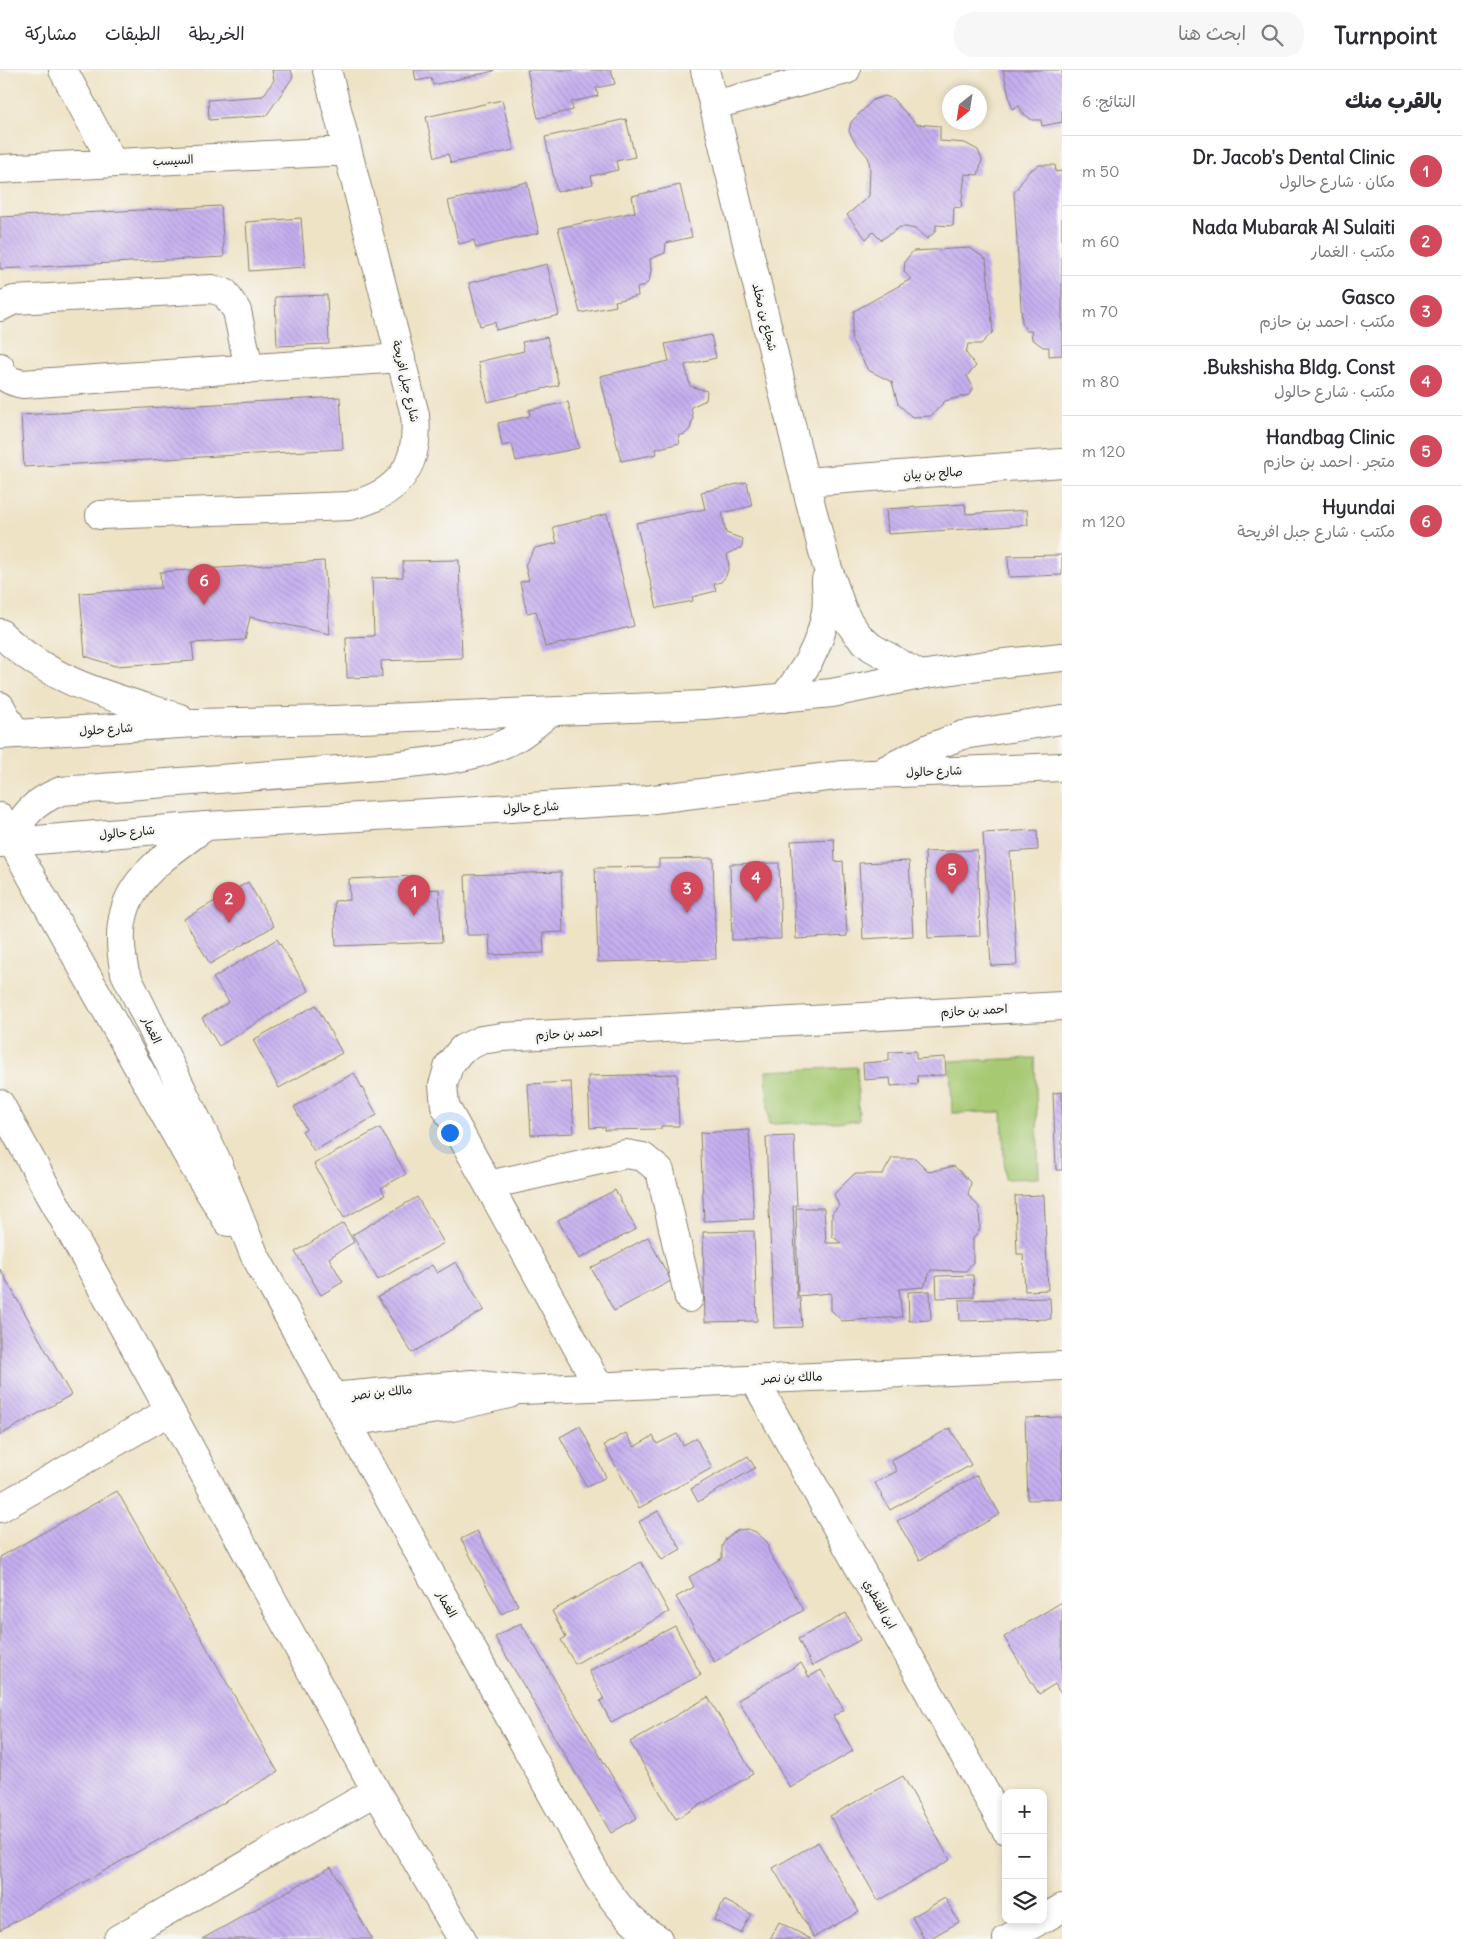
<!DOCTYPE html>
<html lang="ar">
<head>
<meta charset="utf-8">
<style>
	:root { --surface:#fff; --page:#f7f7f7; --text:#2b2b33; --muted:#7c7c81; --line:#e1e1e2; --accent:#d1495b }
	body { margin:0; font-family:Delius,"Playpen Sans Arabic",sans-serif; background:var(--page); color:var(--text); direction:rtl }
	.controls { position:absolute; right:15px; bottom:15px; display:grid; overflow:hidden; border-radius:10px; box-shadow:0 2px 8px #0003 }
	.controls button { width:45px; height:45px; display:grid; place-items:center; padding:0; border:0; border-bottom:1px solid var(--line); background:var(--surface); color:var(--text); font:25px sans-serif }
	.compass { position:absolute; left:942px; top:15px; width:45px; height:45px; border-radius:50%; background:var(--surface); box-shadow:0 2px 8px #0003; rotate:210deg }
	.you { position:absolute; left:449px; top:1062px; width:18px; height:18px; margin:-12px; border:4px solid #fff; border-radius:50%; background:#1a73e8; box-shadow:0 0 0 8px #1a73e833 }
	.badge { display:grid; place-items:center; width:32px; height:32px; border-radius:50%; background:var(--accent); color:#fff; font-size:16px; font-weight:700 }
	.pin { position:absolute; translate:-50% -41px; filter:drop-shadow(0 1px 2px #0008) }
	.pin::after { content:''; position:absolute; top:26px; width:18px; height:15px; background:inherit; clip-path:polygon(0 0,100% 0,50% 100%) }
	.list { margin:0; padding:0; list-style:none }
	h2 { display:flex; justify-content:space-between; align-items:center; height:65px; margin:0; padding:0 20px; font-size:21px }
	h2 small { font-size:16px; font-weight:400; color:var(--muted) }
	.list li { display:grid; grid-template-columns:32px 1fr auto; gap:15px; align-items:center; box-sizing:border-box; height:70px; padding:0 20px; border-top:1px solid var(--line) }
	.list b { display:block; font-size:19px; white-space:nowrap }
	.list p { margin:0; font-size:16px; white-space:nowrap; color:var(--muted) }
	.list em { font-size:16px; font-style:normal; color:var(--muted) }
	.icon { flex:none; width:28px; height:28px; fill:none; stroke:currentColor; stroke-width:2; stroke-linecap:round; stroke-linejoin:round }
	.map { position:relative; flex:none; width:1062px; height:1869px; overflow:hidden; direction:ltr }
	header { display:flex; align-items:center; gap:30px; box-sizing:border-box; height:70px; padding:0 25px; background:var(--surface); border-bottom:1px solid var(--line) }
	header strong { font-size:24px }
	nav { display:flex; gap:28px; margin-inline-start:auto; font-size:18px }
	.search { width:350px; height:45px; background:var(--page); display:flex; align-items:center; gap:12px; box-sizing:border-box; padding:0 18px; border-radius:20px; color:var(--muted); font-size:19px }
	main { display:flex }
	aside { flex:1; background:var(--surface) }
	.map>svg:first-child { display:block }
</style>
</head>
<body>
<header>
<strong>Turnpoint</strong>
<div class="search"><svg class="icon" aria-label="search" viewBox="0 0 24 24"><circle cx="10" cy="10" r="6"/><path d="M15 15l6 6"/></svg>ابحث هنا</div>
<nav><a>الخريطة</a><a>الطبقات</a><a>مشاركة</a></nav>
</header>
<main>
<aside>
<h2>بالقرب منك<small>النتائج: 6</small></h2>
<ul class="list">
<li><span class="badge">1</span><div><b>Dr. Jacob's Dental Clinic</b><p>مكان · شارع حالول</p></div><em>50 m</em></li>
<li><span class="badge">2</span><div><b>Nada Mubarak Al Sulaiti</b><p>مكتب · الغمار</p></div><em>60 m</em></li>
<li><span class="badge">3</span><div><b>Gasco</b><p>مكتب · احمد بن حازم</p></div><em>70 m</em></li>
<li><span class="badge">4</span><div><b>Bukshisha Bldg. Const.</b><p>مكتب · شارع حالول</p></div><em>80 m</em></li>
<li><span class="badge">5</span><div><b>Handbag Clinic</b><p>متجر · احمد بن حازم</p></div><em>120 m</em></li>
<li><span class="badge">6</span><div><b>Hyundai</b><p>مكتب · شارع جبل افريحة</p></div><em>120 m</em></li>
</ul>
</aside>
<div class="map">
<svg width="1062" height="1869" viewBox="0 0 1062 1869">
	<defs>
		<pattern id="building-back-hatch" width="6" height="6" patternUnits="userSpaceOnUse" patternTransform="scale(1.25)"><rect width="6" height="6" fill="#c5aeef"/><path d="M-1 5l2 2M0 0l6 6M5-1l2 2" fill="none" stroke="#a995cc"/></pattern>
	</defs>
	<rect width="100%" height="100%" fill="#f6f6f2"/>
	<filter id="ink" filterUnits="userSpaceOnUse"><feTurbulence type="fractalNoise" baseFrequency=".02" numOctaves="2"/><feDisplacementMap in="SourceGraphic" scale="10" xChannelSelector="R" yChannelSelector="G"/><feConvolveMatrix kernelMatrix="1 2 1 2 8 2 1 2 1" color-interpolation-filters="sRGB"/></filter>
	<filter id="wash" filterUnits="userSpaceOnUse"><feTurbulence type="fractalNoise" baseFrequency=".0096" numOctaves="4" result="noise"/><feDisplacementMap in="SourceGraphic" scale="20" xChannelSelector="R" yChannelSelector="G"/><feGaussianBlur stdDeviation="1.12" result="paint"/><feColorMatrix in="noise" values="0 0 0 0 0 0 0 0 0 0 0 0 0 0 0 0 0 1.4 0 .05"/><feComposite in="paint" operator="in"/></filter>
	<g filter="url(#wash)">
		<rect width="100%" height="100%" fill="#efe3c6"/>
		<!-- green -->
		<path fill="#a6c972" stroke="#617247" d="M1035,988l4,120 -34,1 -3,-67 -50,1 -2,-52z
			M857,997l2,54 -90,3 -3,-53z"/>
		<g id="blocks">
			<!-- building -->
			<path fill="url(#building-back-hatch)" d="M272,0h19l2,7 -27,39 -57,4 -1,-20 55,-4 11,-16z
				M414,0h80v1l-61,14 -2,-7 -15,3z
				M527,0h84l4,14 -19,4 2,8 -27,6 2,8 -35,8z
				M1003,0h59v52l-20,4 -1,-6h-9l-9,-7 -4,-7 -7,3z
				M885,26l8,3 23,25 24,2v15l25,2 13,7 4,10 -4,15 -13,-1 -4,34 -7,-1 -1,19 -17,-1v6l-9,8 -12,-10 -9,-2h-6l-19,13 -8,-8 -7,7 -19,-24 22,-19 1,-29 -2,-10 -15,-18 -4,-8 2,-9 22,-22z
				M502,30l12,50 -63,13 -3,-9 -13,3 -9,-40z
				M626,49l9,38 -19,4 2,9 -27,6 2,8 -36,8 -12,-55z
				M1039,95h16l1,7 6,-1v184l-13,1v-9h-6l-11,-8 -1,-8h-5l-4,-8 -8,-130 15,-22z
				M527,112l12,51 -63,15 -2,-8 -15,4 -11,-43z
				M680,115l12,52 -26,6 -1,10 -15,6 1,11 -2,11 -5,5 -7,2 1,8 -23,5 1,5 -36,7 -22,-85 77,-16 -3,-16z
				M221,136l3,51 -224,12v-52z
				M301,148l4,49 -56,4 -3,-49z
				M970,178l16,11 7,73 -12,12h-13l-2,9 10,13 -9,10 6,11 -4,8 -24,6 -14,15 -19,1 -14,-13 -6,-22 -24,-12 -17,-31 3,-28 57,-32 -7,-7 1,-11 8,-10z
				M547,194l12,51 -63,15 -1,-8 -15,4 -11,-43z
				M327,225l2,49 -52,2 -2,-49z
				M711,265l5,23 -31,7 5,21 17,5 -1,9 -15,7 2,11 -3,11 -5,5 -7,2 2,7 -24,6 1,5 -36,7 -21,-85 69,-15 -4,-17z
				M547,267l12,48 -71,17 -10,-40 46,-11 -2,-9z
				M340,327l3,52 -319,18 -3,-52z
				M568,332l11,46 -63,13 -4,-17 -10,2 -4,-23 32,-7 -1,-6z
				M747,412l5,24 -30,7 4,20 17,6 -1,8 -15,7 2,12 -3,10 -5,6 -7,2 2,7 -24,6 1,4 -36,7 -21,-85 69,-14 -4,-17z
				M965,434l1,10 61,-4 1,15 -140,9 -2,-25z
				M607,444l27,112 -89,21 -9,-36 -9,2 -7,-31 9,-2 -4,-15 10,-17 22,-5 -4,-16z
				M1062,485v20l-53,2 -1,-21z
				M459,490l3,98 -81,3 1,16 -35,1 -1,-41 28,-1 -2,-58 31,-1v-16z
				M324,491l6,73 -80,-17 -5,23 -53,3 2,18 -79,5 -30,-10 -5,-63 81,-5 -1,-16z
				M1037,760l1,20 -28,2 7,113 -26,1 -8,-133z
				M834,769l1,23 8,-1 4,75 -51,3 -5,-98z
				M977,780l3,86 -52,2 -3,-86z
				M713,788l3,101 -118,3 -3,-94 64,-1v-8z
				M909,791l4,75 -50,3 -4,-76z
				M779,793l2,76 -49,1 -2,-76z
				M561,802l2,60 -20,1 1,20 -54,2 -1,-20h-22l-2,-60z
				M414,806l1,15 24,-2 3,53 -106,4 -2,-45 16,-1 -1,-21z
				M248,812l26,44 -64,38 -26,-45z
				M277,869l32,52 -90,55 -17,-28 27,-16 -16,-24z
				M316,935l26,48 -63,35 -26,-48z
				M916,981v8l29,-2 1,18 -29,1 1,8 -27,2 -1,-8 -26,2 -1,-17 26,-2v-9z
				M354,1003l23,42 -63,36 -12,-20 4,-2 -12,-22z
				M677,1004l2,52h-18v3l-56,1v-3l-15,1 -2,-52z
				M571,1012l3,51 -43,2 -3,-51z
				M1062,1022v78h-6l-3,-77z
				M380,1058l26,46 -25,14 4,7 -41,23 -30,-54z
				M749,1060l5,89 -50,2 -4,-88z
				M794,1066l3,70h-4l4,93 3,-1 2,29 -28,1 -8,-191z
				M892,1088h23l14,14 25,-6 17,16 -3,13 11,12 1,22 -7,9v24l-7,9 -35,-1 -7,17 -25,2 3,28 -60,4 -11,-11v-17l-33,3 -2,-88h28l2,35h15l-9,-7v-23l7,-7 -5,-12 20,-20h29z
				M615,1120l21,39 -57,30 -21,-39z
				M1044,1125l4,95 -23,1 -2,-37h-6l-2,-58z
				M417,1127l27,46 -66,37 -26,-45z
				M343,1153l11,19 -25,16 14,24 -22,13 -26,-43z
				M754,1161l3,90 -52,1 -2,-90z
				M648,1167l23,44 -57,30 -23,-43z
				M456,1192l28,48 -72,43 -34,-56 54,-32 5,8z
				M0,1199l71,126 -71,40z
				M973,1205l1,22 -37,1 -1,-22z
				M930,1221l1,29 -22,1 -1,-29z
				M1050,1228l1,21 -91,2 -1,-21z
				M1062,1347v82l-34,1 -3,-82z
				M580,1356l26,51 -19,10 -27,-50z
				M950,1358l21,37 -81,45 -15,-27 22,-12 -6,-11z
				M626,1363l8,14 19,-11 4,8 20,-10 6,11 13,-7 16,30 -73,40 -35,-63z
				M748,1386l7,12 -57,34 -7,-13z
				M977,1405l23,39 -80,46 -23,-39z
				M117,1421l161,281 -278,158v-373z
				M658,1441l23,38 -19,11 -23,-38z
				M748,1459l8,3 11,10 2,10 35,58 -90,52 -38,-65 18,-10 -5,-10 33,-19v-12l4,-8 12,-8z
				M477,1461l41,74 -16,9 -41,-75z
				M641,1492l28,50 -94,52 -14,-24 5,-3 -14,-26z
				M1062,1532v94l-7,-12 -16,10 -35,-57z
				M846,1543l14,27 -48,26 -14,-27z
				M521,1553l116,195 -26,15 -116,-196z
				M675,1556l26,49 -90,47 -11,-21 4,-2 -15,-28z
				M801,1593l8,14 12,-7 23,40 -11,6 20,35 -63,37 -52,-88z
				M708,1627l45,77 -77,45 -46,-77z
				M903,1706l47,84 -72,41 -48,-85z
				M818,1772l41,70 -45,25 -41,-69z
				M331,1797l41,72h-170z
				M945,1828l14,24 -30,17h-5l-12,-22z
				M724,1830l27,14 -10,19 -27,-13z
				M779,1852l32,17h-41z"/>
		</g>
	</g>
	<g filter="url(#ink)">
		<use href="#blocks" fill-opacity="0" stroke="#868071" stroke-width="1"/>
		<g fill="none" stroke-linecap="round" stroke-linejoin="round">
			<defs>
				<path id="minor" d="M63,0l50,93
					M705,0l100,412 21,81 15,43 7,15 10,14 13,12 49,28
					M714,35l132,-35
					M0,99l347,-18
					M0,237l14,-7 198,-11 13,4 12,18 12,58
					M0,297c3,12 12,15 23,17l378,-26
					M805,412l257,-19
					M100,445l249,-9c50,-12 71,-40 66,-91l-88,-345
					M783,628c21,-26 38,-53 43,-87 2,-10 0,-21 0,-31
					M0,636l16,28
					M0,747l12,25 181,323 35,57
					M206,756c-57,42 -99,66 -81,147l91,186 38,95 345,625c16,24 33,46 59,60
					M0,1034l170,307 206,380 86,148
					M489,1115l137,-31 17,3 17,14 29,127
					M754,1309l252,451
					M599,1317l-154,-281 -2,-21 6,-20 13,-16 19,-9 21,-3 560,-31
					M332,1327l140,-13 50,6 540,-24
					M348,1352l104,-15 57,-13
					M0,1438l170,-97
					M1043,1849l19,-11
					M118,1869l258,-148
					M1007,1869l33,-19"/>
				<path id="major" d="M0,563c52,51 113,64 180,85
					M0,665l196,-12 139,-3 370,-15 127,-12 88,-18 66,-10 76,-8
					M887,699l42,-21 34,-13 99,-15
					M12,772c10,-28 22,-40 49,-51l330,-25c43,-5 90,-7 128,-30 11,-7 21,-16 31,-24
					M0,773l206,-17 440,-26 197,-25 219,-8"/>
			</defs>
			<!-- minor casing -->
			<use href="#minor" stroke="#868071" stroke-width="30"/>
			<!-- major casing -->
			<use href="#major" stroke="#868071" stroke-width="30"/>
			<!-- minor -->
			<use href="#minor" stroke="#fff" stroke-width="28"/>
			<!-- major -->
			<use href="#major" stroke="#fff" stroke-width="28"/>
		</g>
	</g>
	<g text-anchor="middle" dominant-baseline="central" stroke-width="5" stroke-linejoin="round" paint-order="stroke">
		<!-- street labels -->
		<g font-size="12" fill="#1c1c1c" stroke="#f6f6f2">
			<text transform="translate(173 90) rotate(-3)">السيسب</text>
			<text transform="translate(765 247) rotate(76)">شجاع بن مخلد</text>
			<text transform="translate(406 311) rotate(77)">شارع جبل افريحة</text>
			<text transform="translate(933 403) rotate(-4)">صالح بن بيان</text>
			<text transform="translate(106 659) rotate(-4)">شارع حلول</text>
			<text transform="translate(934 701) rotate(-2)">شارع حالول</text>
			<text transform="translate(531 737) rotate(-3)">شارع حالول</text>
			<text transform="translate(127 762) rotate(-5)">شارع حالول</text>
			<text transform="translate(974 940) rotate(-3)">احمد بن حازم</text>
			<text transform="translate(152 960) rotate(64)">الغمار</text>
			<text transform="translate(569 963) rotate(-3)">احمد بن حازم</text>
			<text transform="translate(792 1307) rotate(-2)">مالك بن نصر</text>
			<text transform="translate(382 1322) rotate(-6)">مالك بن نصر</text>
			<text transform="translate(447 1534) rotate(61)">الغمار</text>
			<text transform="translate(880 1534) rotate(61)">ابن القنطري</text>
		</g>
	</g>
</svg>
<div class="controls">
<button>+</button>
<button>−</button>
<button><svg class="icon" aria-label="layers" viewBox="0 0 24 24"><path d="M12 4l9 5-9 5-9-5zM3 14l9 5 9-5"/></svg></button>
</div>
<svg class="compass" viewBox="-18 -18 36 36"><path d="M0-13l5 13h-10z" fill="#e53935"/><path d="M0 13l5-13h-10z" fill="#7c7c81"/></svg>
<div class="you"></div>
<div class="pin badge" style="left:414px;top:846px">1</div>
<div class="pin badge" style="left:229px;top:853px">2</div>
<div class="pin badge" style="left:687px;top:843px">3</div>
<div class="pin badge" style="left:756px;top:832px">4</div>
<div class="pin badge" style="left:952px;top:824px">5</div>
<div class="pin badge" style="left:204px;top:535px">6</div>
</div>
</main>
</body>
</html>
